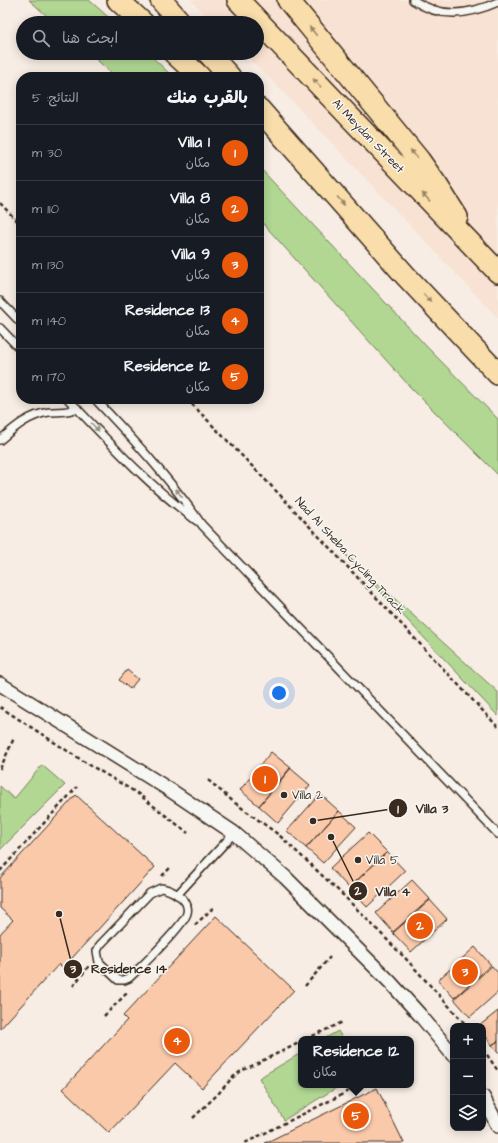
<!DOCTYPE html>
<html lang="ar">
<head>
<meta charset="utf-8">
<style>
	:root { --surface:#171b24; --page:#20242c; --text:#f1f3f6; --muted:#9ea1a6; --line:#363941; --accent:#ea580c }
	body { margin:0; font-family:"Architects Daughter","Playpen Sans Arabic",sans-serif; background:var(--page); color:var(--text); direction:rtl }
	.controls { position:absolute; right:12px; bottom:12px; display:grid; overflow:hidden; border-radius:8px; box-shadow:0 2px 10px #0003 }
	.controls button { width:36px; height:36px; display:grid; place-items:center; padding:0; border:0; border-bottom:1px solid var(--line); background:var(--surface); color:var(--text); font:20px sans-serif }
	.you { position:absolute; left:279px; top:693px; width:14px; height:14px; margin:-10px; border:3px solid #fff; border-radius:50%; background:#1a73e8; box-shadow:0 0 0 6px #1a73e833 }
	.badge { display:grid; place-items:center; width:26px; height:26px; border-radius:50%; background:var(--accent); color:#fff; font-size:13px; font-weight:700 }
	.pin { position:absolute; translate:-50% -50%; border:2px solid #fff; box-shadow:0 1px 4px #0006 }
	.popup { position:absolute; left:298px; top:1036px; width:116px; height:52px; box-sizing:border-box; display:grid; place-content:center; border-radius:8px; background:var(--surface); filter:drop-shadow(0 1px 3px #0005); font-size:13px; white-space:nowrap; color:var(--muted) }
	.popup b { font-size:15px; color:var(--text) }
	.popup::after { content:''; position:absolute; left:50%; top:100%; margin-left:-8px; border:8px solid transparent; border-top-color:var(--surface) }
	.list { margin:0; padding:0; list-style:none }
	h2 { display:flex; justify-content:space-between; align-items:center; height:52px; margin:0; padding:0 16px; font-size:17px }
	h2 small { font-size:13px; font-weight:400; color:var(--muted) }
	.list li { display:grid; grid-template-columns:26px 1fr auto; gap:12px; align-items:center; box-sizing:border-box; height:56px; padding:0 16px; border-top:1px solid var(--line) }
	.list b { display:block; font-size:15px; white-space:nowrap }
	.list p { margin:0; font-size:13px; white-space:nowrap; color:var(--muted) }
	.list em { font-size:13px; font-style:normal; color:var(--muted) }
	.icon { flex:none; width:22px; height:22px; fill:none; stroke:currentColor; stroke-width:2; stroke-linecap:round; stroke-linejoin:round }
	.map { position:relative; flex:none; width:498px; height:1143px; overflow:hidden; direction:ltr }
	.search { position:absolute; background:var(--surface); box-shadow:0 2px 10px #0003; left:16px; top:16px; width:248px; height:44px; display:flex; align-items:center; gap:10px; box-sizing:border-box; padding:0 14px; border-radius:22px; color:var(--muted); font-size:15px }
	.panel { position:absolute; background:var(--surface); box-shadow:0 2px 10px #0003; left:16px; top:72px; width:248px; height:332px; border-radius:16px; direction:rtl }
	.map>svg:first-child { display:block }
</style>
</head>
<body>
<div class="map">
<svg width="498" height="1143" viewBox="0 0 498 1143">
	<rect width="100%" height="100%" fill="#f7ede4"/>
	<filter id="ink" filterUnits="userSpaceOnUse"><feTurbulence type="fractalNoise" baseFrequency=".025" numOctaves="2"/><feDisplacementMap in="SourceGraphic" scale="8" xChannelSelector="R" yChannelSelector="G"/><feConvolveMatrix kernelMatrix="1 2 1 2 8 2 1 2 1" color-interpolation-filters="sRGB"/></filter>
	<g filter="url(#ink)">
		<!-- built -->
		<path fill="#f8e2d3" d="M191,0h307v318l-212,-223 -43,-42h14v-30h-44z"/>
		<!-- green -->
		<path fill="#b1d793" stroke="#768058" d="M29,0h60l26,23h-60z
			M89,53h59l25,24h-57z
			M259,167l168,180 71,72v56l-86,-86 -153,-170z
			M343,552l155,140v24z
			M42,765l23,20 -65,65v-64l14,13z
			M338,1031l5,8h-19z
			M301,1053v32h40l-57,35 -25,-42z"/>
		<!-- building -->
		<path fill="#fac9aa" stroke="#3b2a1e" d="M127,670l11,9 -8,10 -11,-9z
			M271,752l20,16 -32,38 -19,-16z
			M290,768l20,17 -32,38 -19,-17z
			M320,794l19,17 -33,37 -19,-17z
			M76,795l79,72 -92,101 -4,-4 -59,65v-95l13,-14 -13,-12v-30z
			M339,811l17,16 -33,36 -17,-15z
			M368,833l19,19 -38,36 -19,-20z
			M387,852l18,19 -38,36 -18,-19z
			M412,880l18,19 -37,33 -17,-19z
			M430,900l17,19 -36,33 -18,-19z
			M216,916l78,74 -92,98 -27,-25 -66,70 -46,-44 64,-69 -4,-4z
			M475,947l16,18 -37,33 -16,-18z
			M492,966l6,7v19l-28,25 -16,-18z
			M498,1011v30l-6,4 -9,-13v-6h-4z
			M498,1041v12l-6,-8z
			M377,1088l27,55h-139z"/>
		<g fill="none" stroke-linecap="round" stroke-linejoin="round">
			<defs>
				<path id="service" d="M413,0c28,19 55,15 85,2
					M0,301l21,22
					M0,328l21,22
					M68,399c41,43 81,87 129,122
					M95,399c38,40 75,80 107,126l296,309
					M0,440c15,-13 29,-25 49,-28 10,-1 19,1 28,-4
					M161,888c7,1 11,3 17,7 6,4 11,10 9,18 -2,11 -47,55 -58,65l-5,2h-6l-19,-18 -2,-11 3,-6 50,-52z
					M177,895l57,-62"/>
				<path id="minor" d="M0,684l170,106 64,43 51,44 105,105 30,33 33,40
					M483,1097l15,29"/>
				<path id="primary" d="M118,0l25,23
					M161,0l20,23
					M238,0l260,272
					M288,0l131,160 19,27 19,30
					M174,53l26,24
					M208,53l22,24
					M259,109l146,166 93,99"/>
			</defs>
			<!-- service casing -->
			<use href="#service" stroke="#3b2a1e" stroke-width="10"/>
			<!-- minor casing -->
			<use href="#minor" stroke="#3b2a1e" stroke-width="16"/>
			<!-- primary casing -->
			<use href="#primary" stroke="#3b2a1e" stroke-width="24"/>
			<!-- path -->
			<path stroke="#3b2a1e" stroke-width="2.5" stroke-dasharray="4 3" stroke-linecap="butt" d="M0,203l21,22
				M187,399l93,96 218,232
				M0,707l83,54 54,32 51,40
				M0,769l14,-31
				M208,780l27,23 44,32 64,60 65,66 59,65
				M0,871l77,-84
				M162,876l8,-8
				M195,925l19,-18
				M73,986l16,-20
				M305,986l25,-29
				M104,1016l24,-24
				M306,1039l37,-17
				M483,1049l15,22
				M193,1118l25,-24 14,-16 9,-7 60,-29
				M245,1143l116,-58"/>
			<!-- service -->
			<use href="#service" stroke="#f6f6f2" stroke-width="7"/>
			<!-- minor -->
			<use href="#minor" stroke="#f6f6f2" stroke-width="13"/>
			<!-- primary -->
			<use href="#primary" stroke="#f9deab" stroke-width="21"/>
		</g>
		<!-- one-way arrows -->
		<defs><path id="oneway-solid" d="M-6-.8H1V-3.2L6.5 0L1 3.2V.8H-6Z"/></defs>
		<g fill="#9a8464">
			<use href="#oneway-solid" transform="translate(313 31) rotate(-129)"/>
			<use href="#oneway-solid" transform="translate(317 83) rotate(-134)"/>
			<use href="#oneway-solid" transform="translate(414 154) rotate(-130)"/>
			<use href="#oneway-solid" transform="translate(426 197) rotate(-133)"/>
			<use href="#oneway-solid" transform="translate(341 201) rotate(49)"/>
			<use href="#oneway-solid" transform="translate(427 298) rotate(47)"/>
		</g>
		<g fill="#989088">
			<use href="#oneway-solid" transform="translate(95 427) rotate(46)"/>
			<use href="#oneway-solid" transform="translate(179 493) rotate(-127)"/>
		</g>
	</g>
	<!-- markers -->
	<g fill="#3b2a1e" stroke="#f6f6f2" stroke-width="1.5">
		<circle cx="284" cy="795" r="4"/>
		<circle cx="358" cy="860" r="4"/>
	</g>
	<g text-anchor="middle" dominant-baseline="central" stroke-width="3" stroke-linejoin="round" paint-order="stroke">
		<!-- street labels -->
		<g font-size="12" fill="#3b2a1e" stroke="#f6f6f2">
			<text transform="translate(368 136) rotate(46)">Al Meydan Street</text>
			<text transform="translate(350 556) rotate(47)">Nad Al Sheba Cycling Track</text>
		</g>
		<!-- poi labels -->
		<g font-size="12" fill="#3b2a1e" stroke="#f6f6f2" text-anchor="start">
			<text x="292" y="795">Villa 2</text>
			<text x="366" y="860">Villa 5</text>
		</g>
	</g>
	<!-- callouts -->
	<path fill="none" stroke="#3b2a1e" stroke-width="1.5" d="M313 821L398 808M331 837L358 891M59 914L73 969"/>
	<g fill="#3b2a1e" stroke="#f6f6f2" stroke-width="1.5">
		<circle cx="313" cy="821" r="4"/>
		<circle cx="331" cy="837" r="4"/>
		<circle cx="59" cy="914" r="4"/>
		<circle cx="398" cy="808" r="10"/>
		<circle cx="358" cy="891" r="10"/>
		<circle cx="73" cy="969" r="10"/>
	</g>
	<g font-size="12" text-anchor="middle" font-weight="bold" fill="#fff">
		<text x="398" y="813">1</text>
		<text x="358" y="895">2</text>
		<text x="73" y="973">3</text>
	</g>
	<g font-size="13" text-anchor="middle" font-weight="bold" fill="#3b2a1e" stroke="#f6f6f2" stroke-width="3" stroke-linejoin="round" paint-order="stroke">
		<text x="432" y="813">Villa 3</text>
		<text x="393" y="896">Villa 4</text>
		<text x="129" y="973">Residence 14</text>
	</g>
</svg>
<div class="controls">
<button>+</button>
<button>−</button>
<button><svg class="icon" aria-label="layers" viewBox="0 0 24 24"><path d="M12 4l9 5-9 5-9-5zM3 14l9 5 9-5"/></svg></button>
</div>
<div class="you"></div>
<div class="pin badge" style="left:265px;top:779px">1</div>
<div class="pin badge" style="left:420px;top:926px">2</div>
<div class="pin badge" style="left:465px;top:972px">3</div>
<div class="pin badge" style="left:177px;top:1041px">4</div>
<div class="pin badge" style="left:356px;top:1116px">5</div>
<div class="popup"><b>Residence 12</b>مكان</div>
<div class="search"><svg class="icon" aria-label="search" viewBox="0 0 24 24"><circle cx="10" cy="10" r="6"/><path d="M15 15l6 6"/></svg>ابحث هنا</div>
<section class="panel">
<h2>بالقرب منك<small>النتائج: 5</small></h2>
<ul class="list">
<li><span class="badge">1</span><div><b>Villa 1</b><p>مكان</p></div><em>30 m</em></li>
<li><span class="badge">2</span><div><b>Villa 8</b><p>مكان</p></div><em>110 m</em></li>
<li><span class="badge">3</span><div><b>Villa 9</b><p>مكان</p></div><em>130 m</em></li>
<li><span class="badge">4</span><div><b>Residence 13</b><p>مكان</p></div><em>140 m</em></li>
<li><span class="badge">5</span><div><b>Residence 12</b><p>مكان</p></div><em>170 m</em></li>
</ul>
</section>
</div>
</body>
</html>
